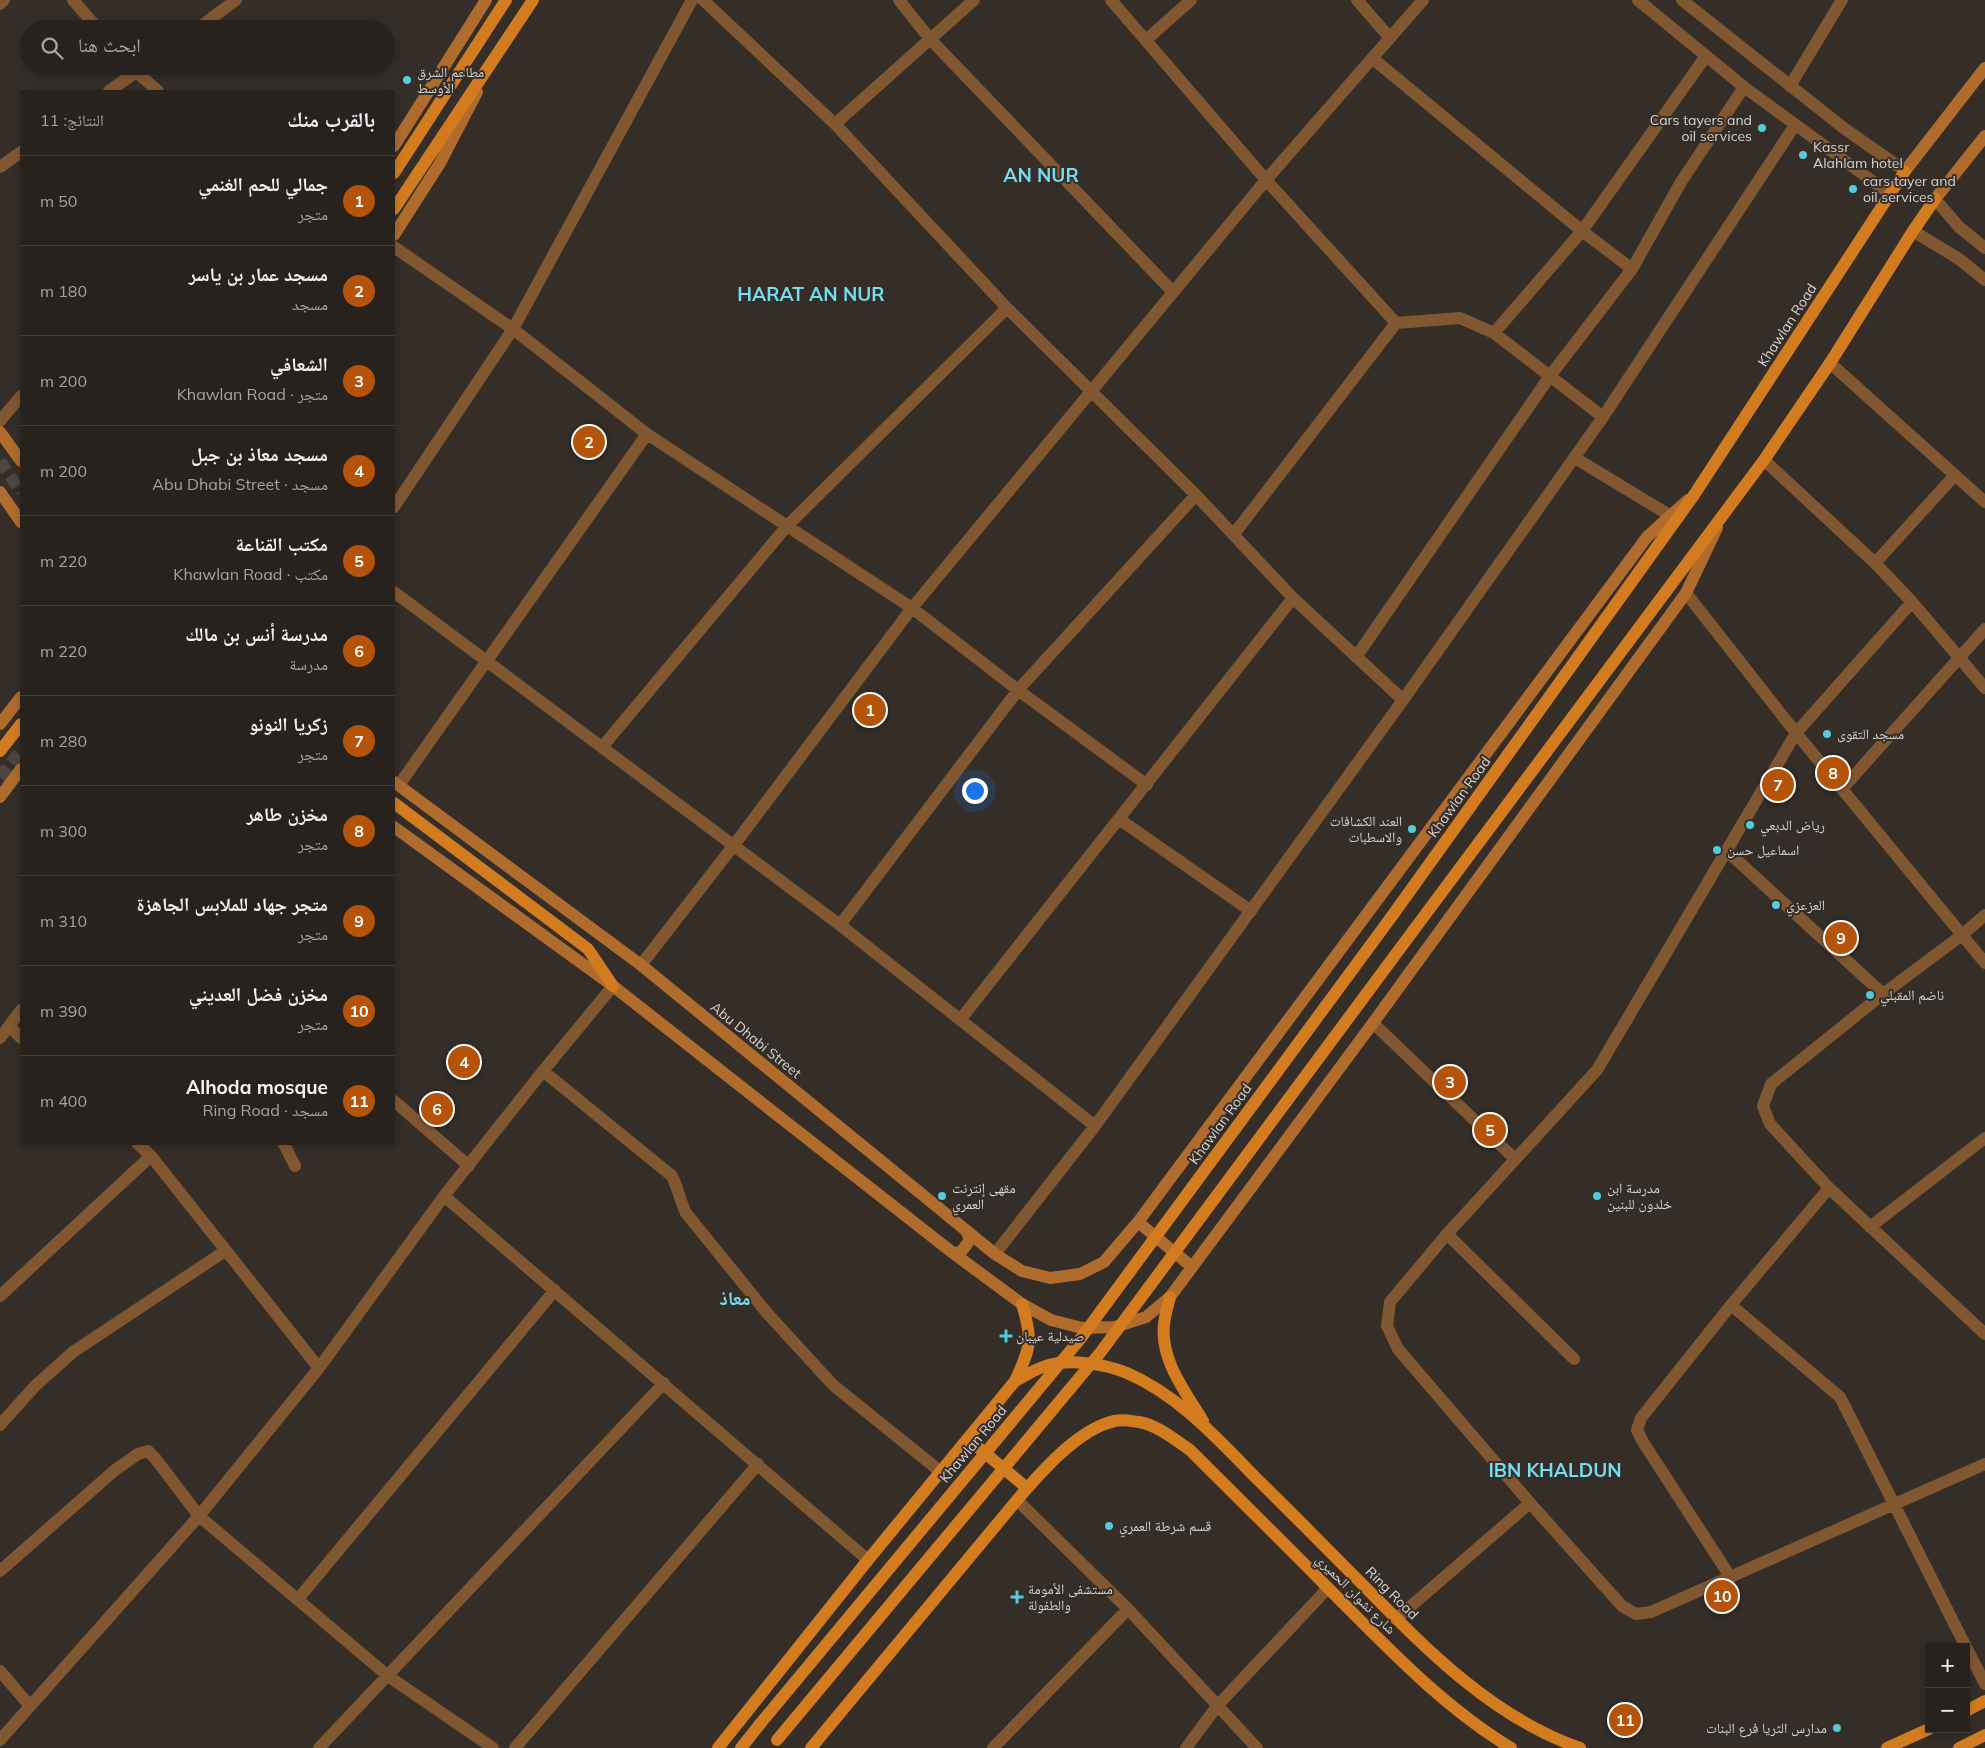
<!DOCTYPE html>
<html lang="ar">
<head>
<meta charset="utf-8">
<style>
	:root { --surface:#27221e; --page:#2f2a27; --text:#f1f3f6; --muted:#a4a4a4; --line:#433f3c; --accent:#b45309 }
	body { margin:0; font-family:Mulish,"Noto Naskh Arabic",sans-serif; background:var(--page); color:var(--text); direction:rtl }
	.controls { position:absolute; right:15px; bottom:15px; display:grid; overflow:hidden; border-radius:0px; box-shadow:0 2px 8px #0003 }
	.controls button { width:45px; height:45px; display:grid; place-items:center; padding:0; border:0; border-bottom:1px solid var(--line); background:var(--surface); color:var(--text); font:25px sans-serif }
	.you { position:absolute; left:974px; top:790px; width:18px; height:18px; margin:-12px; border:4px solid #fff; border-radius:50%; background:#1a73e8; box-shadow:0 0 0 8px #1a73e833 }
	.badge { display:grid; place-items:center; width:32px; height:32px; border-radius:50%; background:var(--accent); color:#fff; font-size:16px; font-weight:700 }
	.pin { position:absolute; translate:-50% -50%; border:2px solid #fff; box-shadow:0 1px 5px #0006 }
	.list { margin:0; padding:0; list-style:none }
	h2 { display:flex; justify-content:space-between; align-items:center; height:65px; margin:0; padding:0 20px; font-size:21px }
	h2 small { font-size:16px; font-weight:400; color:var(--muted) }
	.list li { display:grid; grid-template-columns:32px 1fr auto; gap:15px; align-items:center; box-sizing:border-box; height:90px; padding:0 20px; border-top:1px solid var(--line) }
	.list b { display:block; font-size:19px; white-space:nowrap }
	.list p { margin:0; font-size:16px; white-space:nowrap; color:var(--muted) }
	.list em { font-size:16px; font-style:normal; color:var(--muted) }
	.icon { flex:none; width:28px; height:28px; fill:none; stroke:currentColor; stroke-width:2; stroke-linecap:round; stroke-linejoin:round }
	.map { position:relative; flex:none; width:1985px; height:1748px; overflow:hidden; direction:ltr }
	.search { position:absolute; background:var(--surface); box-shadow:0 2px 8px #0003; left:20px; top:20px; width:375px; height:55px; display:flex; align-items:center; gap:12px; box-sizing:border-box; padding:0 18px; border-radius:28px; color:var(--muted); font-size:19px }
	.panel { position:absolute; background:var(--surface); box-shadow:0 2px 8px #0003; left:20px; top:90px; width:375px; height:1055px; border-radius:0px; direction:rtl }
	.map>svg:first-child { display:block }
</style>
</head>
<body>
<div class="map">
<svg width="1985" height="1748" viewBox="0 0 1985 1748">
	<rect width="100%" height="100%" fill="#342d28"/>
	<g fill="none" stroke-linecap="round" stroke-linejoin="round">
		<!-- primary-tunnel -->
		<path stroke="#4d4641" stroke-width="12" stroke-dasharray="12 6" stroke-linecap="butt" d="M0,461l21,31
			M0,777l21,-27"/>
		<!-- minor -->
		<path stroke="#815732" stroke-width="12" d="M73,0l25,29
			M703,0l132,124 172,184 189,187 97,103 110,102
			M899,0l31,39 243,253
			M1111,0l155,180 130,143 64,-5 34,15 109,84
			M1357,0l33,38
			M0,4l4,-4
			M197,29l39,-29
			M1146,40l45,-40
			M1372,58l210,173 50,38
			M132,68l26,23
			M1790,86l52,-86
			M109,91l36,-25
			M835,124l139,-124
			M0,167l21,-15
			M394,247l119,82 134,105 265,174 106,82 129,95
			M1494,333l88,-102 124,-175
			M1830,363l155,139
			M0,421l21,-25
			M1575,458l94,57
			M1764,460l111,103 37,39 73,86
			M394,507l119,-178 179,-329
			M1234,534l162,-211
			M1875,563l80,-88
			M394,592l446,333 255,201
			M1686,593l110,140 189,230
			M1912,602l-116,131 -199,337 -150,164 -57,68 -3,24 11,23 132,154 92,103 14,8 15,-2 334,-148
			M1356,657l194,-281 82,-107 49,-87 63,-95
			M603,746l184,-220 220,-218
			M399,785l248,-351
			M1842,789l143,-160
			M1119,819l132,92
			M1727,851l156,143
			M1985,915l-23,20 -79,59 -112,90 -8,22 7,18 59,64 156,146
			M840,925l178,-235 178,-195
			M641,965l93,-120 178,-237 354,-428 157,-180
			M613,986l-70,85 -99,125 424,364
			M960,1020l333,-422
			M1373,1023l142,136
			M9,1026l12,12
			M0,1038l21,-28
			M543,1071l129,105c6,12 8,25 14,37l81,100 66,72 108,87
			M394,1101l75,65
			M138,1144l13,12 168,212
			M284,1144l11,22
			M1870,1227l115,-89
			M1447,1234l127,125
			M995,1254l100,-128 308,-426 200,-283 192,-292
			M0,1296l151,-140
			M1731,1305l109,92 126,250
			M0,1425l35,-39 38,-34 152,-101
			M1017,1500l111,109 129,139
			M0,1571l115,-101 23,-16 10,-3 7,7 44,58 189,160 105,72
			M1731,1578l-88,-136 -6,-12 4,-12 90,-113 98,-117
			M298,1599l257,-309
			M1396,1619l134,-116
			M1966,1647l19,37
			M0,1671l30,35
			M0,1740l199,-224 120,-148 125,-172
			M319,1748l345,-365
			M515,1748l243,-284
			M993,1748l135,-139
			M1186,1748l32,-43 110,-117"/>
		<!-- tertiary -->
		<path stroke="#815732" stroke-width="12" d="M1638,0l106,87 146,107
			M1682,0l163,129 60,42
			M1935,199l24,28 26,21
			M1913,231l46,28 26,21"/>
		<!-- secondary -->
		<path stroke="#af6c2c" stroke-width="12" d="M394,146l92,-146
			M1905,171l80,-103
			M1935,199l50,-63
			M394,235l46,-72 37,-71
			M0,432l21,29
			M0,492l21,30
			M0,724l21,-27
			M394,782l247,183 354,289 27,17 28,7 30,-4 24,-12 34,-40 509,-685 41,-37
			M0,797l21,-28
			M394,827l219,159 340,267 69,51 29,16 31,8 33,-1 31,-10 24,-20 203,-274 313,-430 31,-65
			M1138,1222l54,45
			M953,1253l8,-1 9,-12 -3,-7"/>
		<!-- primary -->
		<path stroke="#d27c1f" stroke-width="12" d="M394,173l112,-173
			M394,209l139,-209
			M0,751l21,-27
			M394,803l194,146 25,37
			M1392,916l302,-421 211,-324
			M1413,931l351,-471 66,-97 83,-132 22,-32
			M1170,1297c-2,8 -5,18 -6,27 -4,36 21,67 39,97
			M1015,1381c10,-5 20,-12 31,-15 22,-8 59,-2 81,7 51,22 90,65 128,104 38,37 75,75 112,112 62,63 127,129 213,159
			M968,1439l59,49
			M1966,1711l19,-10
			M718,1748l150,-188 147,-179c16,-34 18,-41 7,-77
			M741,1748l19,-24
			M811,1748l206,-248c23,-27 62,-72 98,-79 7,-2 17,0 24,1 18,3 35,17 51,28 46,46 93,92 139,139 57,57 113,117 182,159
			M1887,1748l42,-19
			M1959,1748l26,-13"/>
		<!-- primary-bridge -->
		<path stroke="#d27c1f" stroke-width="12" d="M760,1724l321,-386 311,-422
			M777,1740l323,-387 313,-422"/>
	</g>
	<!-- markers -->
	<g fill="#55cade" stroke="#342d28" stroke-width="2">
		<circle cx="407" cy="80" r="5"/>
		<circle cx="1762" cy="128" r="5"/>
		<circle cx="1803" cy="155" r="5"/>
		<circle cx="1853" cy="189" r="5"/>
		<circle cx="1827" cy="734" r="5"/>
		<circle cx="1750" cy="825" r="5"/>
		<circle cx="1412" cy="829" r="5"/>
		<circle cx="1717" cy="850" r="5"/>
		<circle cx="1776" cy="905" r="5"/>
		<circle cx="1870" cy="995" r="5"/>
		<circle cx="942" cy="1196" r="5"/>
		<circle cx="1597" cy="1196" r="5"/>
		<path d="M1003.5 1328.5h5v5h5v5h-5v5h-5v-5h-5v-5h5z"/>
		<circle cx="1109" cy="1526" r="5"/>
		<path d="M1014.5 1589.5h5v5h5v5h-5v5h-5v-5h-5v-5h5z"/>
		<circle cx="1837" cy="1728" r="5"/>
	</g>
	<g text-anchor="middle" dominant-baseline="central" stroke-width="4" stroke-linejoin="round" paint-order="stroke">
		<!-- poi labels -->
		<g font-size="14" fill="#d9d4d1" stroke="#342d28" text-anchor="start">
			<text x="417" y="72">مطاعم الشرق<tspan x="417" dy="16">الأوسط</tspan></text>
			<text x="1752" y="120" text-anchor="end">Cars tayers and<tspan x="1752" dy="16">oil services</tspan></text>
			<text x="1813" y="147">Kassr<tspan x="1813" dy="16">Alahlam hotel</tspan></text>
			<text x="1863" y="181">cars tayer and<tspan x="1863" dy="16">oil services</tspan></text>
			<text x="1837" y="734">مسجد التقوى</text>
			<text x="1402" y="821" text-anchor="end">العند الكشافات<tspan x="1402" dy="16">والاسطبات</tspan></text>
			<text x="1760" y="825">رياض الدبعي</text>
			<text x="1727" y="850">اسماعيل حسن</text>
			<text x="1786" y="905">العزعزي</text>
			<text x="1880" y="995">ناضم المقبلي</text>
			<text x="952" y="1188">مقهى إنترنت<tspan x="952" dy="16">العمري</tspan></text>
			<text x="1607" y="1188">مدرسة ابن<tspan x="1607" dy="16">خلدون للبنين</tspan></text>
			<text x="1016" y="1336">صيدلية عيبان</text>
			<text x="1119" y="1526">قسم شرطة العمري</text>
			<text x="1028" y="1589">مستشفى الأمومة<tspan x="1028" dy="16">والطفولة</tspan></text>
			<text x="1827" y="1728" text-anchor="end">مدارس الثريا فرع البنات</text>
		</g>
		<!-- street labels -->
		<g font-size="14" fill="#d9d4d1" stroke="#342d28">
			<text transform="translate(1787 325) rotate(-57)">Khawlan Road</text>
			<text transform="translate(1459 797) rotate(-54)">Khawlan Road</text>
			<text transform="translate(756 1040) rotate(39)">Abu Dhabi Street</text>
			<text transform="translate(1220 1124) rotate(-54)">Khawlan Road</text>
			<text transform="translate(973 1444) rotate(-50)">Khawlan Road</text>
			<text transform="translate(1392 1593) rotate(45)">Ring Road</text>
			<text transform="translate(1356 1594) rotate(45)">شارع نشوان الحميري</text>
		</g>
		<!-- district labels -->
		<g font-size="19" font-weight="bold" fill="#75ddf0" stroke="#342d28">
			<text x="1041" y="175">AN NUR</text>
			<text x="811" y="294">HARAT AN NUR</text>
			<text x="735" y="1298">معاذ</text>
			<text x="1555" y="1470">IBN KHALDUN</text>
		</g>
	</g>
</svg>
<div class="controls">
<button>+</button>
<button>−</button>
</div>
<div class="you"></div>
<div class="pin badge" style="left:870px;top:710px">1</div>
<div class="pin badge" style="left:589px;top:442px">2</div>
<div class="pin badge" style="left:1450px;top:1082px">3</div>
<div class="pin badge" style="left:464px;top:1062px">4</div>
<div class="pin badge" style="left:1490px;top:1130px">5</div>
<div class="pin badge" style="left:437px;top:1109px">6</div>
<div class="pin badge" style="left:1778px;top:785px">7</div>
<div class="pin badge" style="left:1833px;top:773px">8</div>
<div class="pin badge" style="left:1841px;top:938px">9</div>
<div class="pin badge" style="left:1722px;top:1596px">10</div>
<div class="pin badge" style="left:1625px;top:1720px">11</div>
<div class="search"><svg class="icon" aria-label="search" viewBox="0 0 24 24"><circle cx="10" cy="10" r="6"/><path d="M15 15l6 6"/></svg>ابحث هنا</div>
<section class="panel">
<h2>بالقرب منك<small>النتائج: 11</small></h2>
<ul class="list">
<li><span class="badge">1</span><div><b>جمالي للحم الغنمي</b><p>متجر</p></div><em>50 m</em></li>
<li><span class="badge">2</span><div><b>مسجد عمار بن ياسر</b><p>مسجد</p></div><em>180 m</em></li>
<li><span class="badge">3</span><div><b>الشعافي</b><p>متجر · Khawlan Road</p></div><em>200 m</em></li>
<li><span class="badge">4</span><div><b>مسجد معاذ بن جبل</b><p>مسجد · Abu Dhabi Street</p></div><em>200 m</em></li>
<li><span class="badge">5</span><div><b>مكتب القناعة</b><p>مكتب · Khawlan Road</p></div><em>220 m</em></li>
<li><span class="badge">6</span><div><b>مدرسة أنس بن مالك</b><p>مدرسة</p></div><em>220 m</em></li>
<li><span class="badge">7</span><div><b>زكريا النونو</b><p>متجر</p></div><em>280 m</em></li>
<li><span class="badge">8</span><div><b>مخزن طاهر</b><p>متجر</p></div><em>300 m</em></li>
<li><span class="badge">9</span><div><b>متجر جهاد للملابس الجاهزة</b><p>متجر</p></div><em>310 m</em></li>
<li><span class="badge">10</span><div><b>مخزن فضل العديني</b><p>متجر</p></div><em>390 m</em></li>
<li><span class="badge">11</span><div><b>Alhoda mosque</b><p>مسجد · Ring Road</p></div><em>400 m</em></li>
</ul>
</section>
</div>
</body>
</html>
